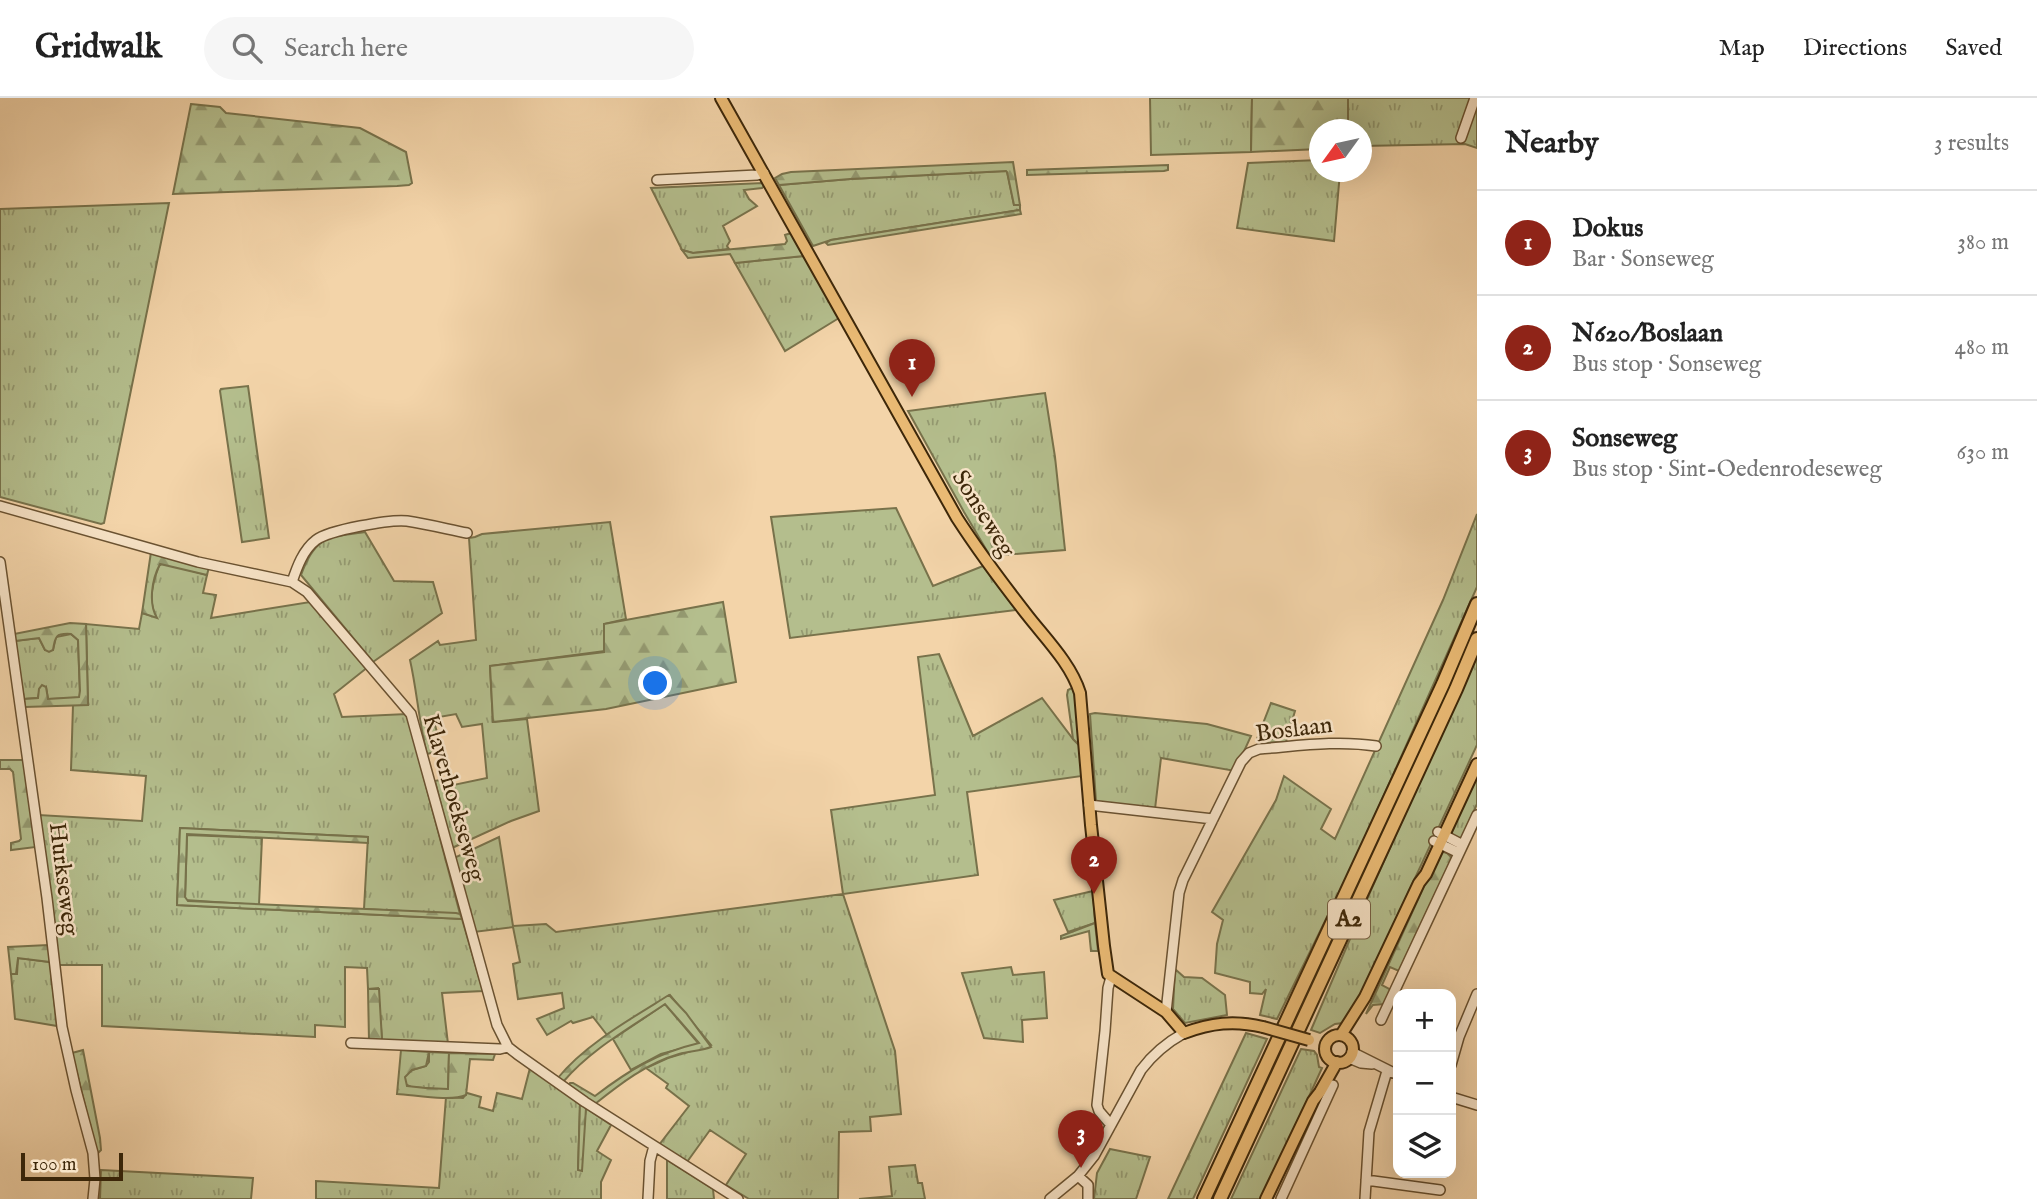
<!DOCTYPE html>
<html lang="en">
<head>
<meta charset="utf-8">
<style>
	:root { --surface:#fff; --page:#f6f6f6; --text:#222; --muted:#767676; --line:#e0e0e0; --accent:#8f2418 }
	body { margin:0; font-family:"IM FELL English",serif; background:var(--page); color:var(--text) }
	.controls { position:absolute; right:21px; bottom:21px; display:grid; overflow:hidden; border-radius:14px; box-shadow:0 7px 28px #0002 }
	.controls button { width:63px; height:63px; display:grid; place-items:center; padding:0; border:0; border-bottom:2px solid var(--line); background:var(--surface); color:var(--text); font:35px sans-serif }
	.compass { position:absolute; left:1309px; top:21px; width:63px; height:63px; border-radius:50%; background:var(--surface); box-shadow:0 7px 28px #0002; rotate:237deg }
	.scale { position:absolute; left:21px; bottom:18px; width:102px; box-sizing:border-box; padding-left:7px; border:4px solid #3d2709; border-top:0; font-size:19px; line-height:24px; white-space:nowrap; color:#3d2709; -webkit-text-stroke:5px #f7e3c7; paint-order:stroke }
	.you { position:absolute; left:656px; top:586px; width:24px; height:24px; margin:-18px; border:5px solid #fff; border-radius:50%; background:#1a73e8; box-shadow:0 0 0 10px #1a73e833 }
	.badge { display:grid; place-items:center; width:46px; height:46px; border-radius:50%; background:var(--accent); color:#fff; font-size:23px; font-weight:700 }
	.pin { position:absolute; translate:-50% -58px; filter:drop-shadow(0 2px 4px #0008) }
	.pin::after { content:''; position:absolute; top:37px; width:24px; height:21px; background:inherit; clip-path:polygon(0 0,100% 0,50% 100%) }
	.list { margin:0; padding:0; list-style:none }
	h2 { display:flex; justify-content:space-between; align-items:center; height:91px; margin:0; padding:0 28px; font-size:30px }
	h2 small { font-size:23px; font-weight:400; color:var(--muted) }
	.list li { display:grid; grid-template-columns:46px 1fr auto; gap:21px; align-items:center; box-sizing:border-box; height:105px; padding:0 28px; border-top:2px solid var(--line) }
	.list b { display:block; font-size:26px; white-space:nowrap }
	.list p { margin:0; font-size:23px; white-space:nowrap; color:var(--muted) }
	.list em { font-size:23px; font-style:normal; color:var(--muted) }
	.icon { flex:none; width:38px; height:38px; fill:none; stroke:currentColor; stroke-width:2; stroke-linecap:round; stroke-linejoin:round }
	.map { position:relative; flex:none; width:1477px; height:1101px; overflow:hidden }
	header { display:flex; align-items:center; gap:42px; box-sizing:border-box; height:98px; padding:0 35px; background:var(--surface); border-bottom:2px solid var(--line) }
	header strong { font-size:33px }
	nav { display:flex; gap:38px; margin-inline-start:auto; font-size:24px }
	.search { width:490px; height:63px; background:var(--page); display:flex; align-items:center; gap:18px; box-sizing:border-box; padding:0 24px; border-radius:38px; color:var(--muted); font-size:26px }
	main { display:flex }
	aside { flex:1; background:var(--surface) }
	.map>svg:first-child { display:block }
</style>
</head>
<body>
<header>
<strong>Gridwalk</strong>
<div class="search"><svg class="icon" aria-label="search" viewBox="0 0 24 24"><circle cx="10" cy="10" r="6"/><path d="M15 15l6 6"/></svg>Search here</div>
<nav><a>Map</a><a>Directions</a><a>Saved</a></nav>
</header>
<main>
<div class="map">
<svg width="1477" height="1101" viewBox="0 0 1477 1101">
	<defs>
		<pattern id="grass-tufts" width="24" height="20" patternUnits="userSpaceOnUse" patternTransform="scale(1.75)"><rect width="24" height="20" fill="#b4be8d"/><path d="M3 7l-1-3M5 7V3M7 7l1-3M15 17l-1-3M17 17v-4M19 17l1-3" fill="none" stroke="#949a71"/></pattern>
		<pattern id="forest-firs" width="22" height="20" patternUnits="userSpaceOnUse" patternTransform="scale(1.75)"><rect width="22" height="20" fill="#b4be8d"/><path d="M5 1l3.5 6h-7zM16 11l3.5 6h-7z" fill="#949a71"/></pattern>
	</defs>
	<rect width="100%" height="100%" fill="#f3d4a9"/>
	<filter id="stains"><feTurbulence type="fractalNoise" baseFrequency=".00286" numOctaves="4"/><feColorMatrix values="0 0 0 0 .2 0 0 0 0 .09 0 0 0 0 .02 0 0 0 .5 -.17"/></filter>
	<radialGradient id="worn" r=".72"><stop offset=".6" stop-color="#630" stop-opacity="0"/><stop offset="1" stop-color="#630" stop-opacity=".3"/></radialGradient>
	<!-- grass -->
	<path fill="url(#grass-tufts)" stroke="#78724b" stroke-width="2" d="M1150,0h102l-1,54 -100,3z
		M1255,0h222v50l-12,-4 -103,2v-16h-42z
		M1319,62l1,12h20l-6,69 -97,-13 11,-65z
		M1006,73h1l7,34h6v5l-189,30 -18,6 -34,-61 71,-6z
		M763,85l1,3 -2,2 -18,2 5,9 8,7 -34,20 7,15 -3,5 2,3 -36,4 -11,-3 -31,-62z
		M169,105l-65,320 -3,1 -101,-27v-288z
		M804,158l35,62 -54,33 -50,-88z
		M248,288l21,152 -27,4 -22,-151 1,-2z
		M1045,295l10,64 10,93 -75,6 -26,-44 -56,-101z
		M896,410l37,78 50,-20 33,44 -226,28 -19,-121z
		M1477,416v73l-123,275 -77,157 -17,-4 6,-26 -4,5 -12,-1v-11l-35,-9 2,-29 6,-24 -11,-8 64,-112 8,-24 47,33 -10,20 14,10 108,-239z
		M610,424l16,97 -22,5 1,27 -115,15 3,56 34,-3 12,92 -28,10 -59,27 -17,-67 9,-2 5,7 38,-8 -5,-54 -20,3 -6,-13 -23,4 9,32 -15,4c-8,-31 -10,-63 -17,-94l28,-19 2,4 36,-5 -7,-102 6,-1 7,-3z
		M365,434l29,49 39,1 9,31 -69,49 -72,-87c14,-39 27,-38 64,-43z
		M163,465l44,12 -4,18 13,2 -5,23 99,-16 58,65 -34,27 8,23 65,-3 53,200 -96,-5 4,-72 -188,-9 -3,77 285,14 21,72 -41,2 6,51 -66,-4 -4,-52 -10,1 -1,-21 -22,-1v60l-30,-2v12l-213,-11v-61h-44l-19,-150 103,6 4,-45 -75,-6 2,-65 15,-1 -2,-80 53,5 3,-16 14,4c-8,-15 -3,-36 3,-51z
		M71,536l7,6 2,56 -1,2 -31,1 -2,-12 -7,6 -1,5 -14,1 -9,-58 24,-3 6,12h8l3,-13z
		M939,556l34,82 69,-38 31,41 7,7 2,30 -115,16 11,83 -135,19 52,157 6,63 -31,3 1,14 -32,1 -1,67h-89l-23,-14 20,-31 -36,-24 -23,32 -28,-17 30,-39 -23,-18 2,-4 -22,-16 22,-10 43,-13 -41,-50 -63,40 -14,-18 -20,6 -2,-2 -24,14 -10,-16 27,-11 -2,-15 -44,6 -5,-35 7,-2 -7,-35 -39,5 -20,-74 45,-21 14,89 33,-2 10,8 287,-38 -12,-84 104,-15 -17,-138z
		M1477,557v90l-115,247 -19,31 -8,1 -15,9 -9,-3 60,-140z
		M1271,605l24,8 -9,31 -27,1 -2,-4z
		M1095,615l112,11 44,12 -16,35 -74,-13 -6,51 -55,-7 -4,-1 -6,-87z
		M1477,673v33l-16,35 -7,-3 -5,-5z
		M187,737l75,3 -3,67 -74,-5z
		M1093,793l2,32 -27,9 -14,-32z
		M18,860l32,4 7,64 -42,-7 -4,-45h6z
		M1011,869l2,8 31,-3 3,46 -25,2 1,22 -39,-4 -22,-65z
		M1175,871l9,8 18,1 23,17 2,20 -42,8 -12,-14z
		M665,906l34,40 -38,10 -30,16 -18,-31z
		M1246,935l21,6 -74,160h-25z
		M1301,951l13,2 3,4 2,12 3,1 -60,131h-31z
		M429,954l20,1 -1,37 -37,-3 -6,-3v-9l7,-5 14,-4 3,-4z
		M530,970l50,36 -2,66 8,-62 25,17 -14,26 14,9 -10,22v17h-285v-18l123,7 7,-91 17,1 4,-5 14,4 -2,10 14,4 4,-18 25,6z
		M1110,1051l40,8 -14,42h-42l3,-26z
		M667,1062l46,29 1,10h-47z
		M915,1067l3,18h4l3,16h-66l33,-3 -3,-29z
		M101,1072l152,8 -2,21h-151z"/>
	<!-- forest -->
	<path fill="url(#forest-firs)" stroke="#78724b" stroke-width="2" d="M1252,0h96v31l-28,1 -1,19 -68,3z
		M191,6l29,3 6,6 134,15 46,24 6,31 -3,2 -12,1 -224,8z
		M1013,64l7,43h-6l-7,-33 -1,-1 -156,8 -71,6 -4,-7 7,-4 9,-2z
		M1168,67v5l-4,1 -137,4v-5z
		M1020,112l1,4 -193,31 -2,-2 5,-3z
		M791,135l13,23 -69,7 -5,-9 -42,4 -6,-8 11,3 92,-9 2,-3 -2,-6z
		M151,454l58,15 -2,8 -47,-11c-8,15 -12,39 -3,54l-15,-5z
		M723,504l13,80 -130,27 -113,13 -3,-56 114,-14v-28z
		M70,525l16,1 2,81 -63,2 -1,-8 14,-1 1,-9 3,-4 4,2 2,12 31,-2 1,-6 -2,-51 -7,-6c-15,-1 -16,2 -18,16l-4,2 -4,-2 -6,-12 -24,3 -1,-7z
		M1074,589l6,59 -7,-7 -6,-44 1,-5z
		M0,662h24l12,87 -25,3v-7l8,-2 2,-2 -8,-67 -3,-3h-10z
		M180,730l188,9v6l-181,-9 -2,63 3,4 268,12 4,1 2,5 -285,-14z
		M1440,753l7,2 5,5 -53,113 -9,-4 -8,18 9,5 -7,14 -11,1 -7,9z
		M1095,825l3,28h-7l-2,-20 -28,8v-3z
		M48,847l2,17 -32,-4 -2,16h-5l-3,-27z
		M368,891h11l3,51h-13z
		M669,897l17,18 25,34c-10,4 -21,4 -32,7 -32,9 -59,30 -84,50l-27,-18 2,-3h3l22,13c34,-26 62,-43 104,-53l-34,-39c-35,24 -74,45 -102,78l-6,-3c27,-34 75,-61 112,-84z
		M83,952l17,88 1,12 -4,4 -25,-101z
		M401,952l28,2 -3,14 -14,4 -7,7 2,9c14,2 27,3 41,3l1,-36 46,1 -2,6 -23,-1 -4,36c-15,7 -51,0 -69,-1z
		M580,1006l6,4 -4,63 -4,-1z"/>
	<g fill="none" stroke-linecap="round" stroke-linejoin="round">
		<defs>
			<path id="minor" d="M1461,40l14,-40
				M657,82l100,-5 7,-2
				M0,408l198,56 94,20 15,10 104,122 86,311 11,22 9,7 68,48 153,97
				M0,464l47,336 15,129 14,63 17,63 2,26 -2,20
				M292,484c5,-15 11,-32 24,-42 13,-10 75,-21 91,-19 20,3 40,8 60,12
				M1089,707l124,14
				M1438,734l25,13
				M1434,743l25,12
				M1166,914l13,-119 4,-13 58,-118 8,-9 10,-4c39,-3 78,-9 117,-3
				M1381,922l96,-205
				M351,945l149,6 8,-2
				M1352,954l46,23
				M1349,960l12,5 11,1
				M1451,967l8,-28 18,-43
				M1451,999l26,8
				M1111,1027l-12,-14 -2,-6 8,-74 3,-43 3,-11
				M1078,1078l10,9v14
				M1366,1082l74,10
				M648,1101l2,-38 4,-15
				M1050,1101l28,-23 16,-20 47,-86c12,-16 25,-27 43,-37
				M1281,1101l52,-114
				M1365,1101l4,-67 18,-61"/>
			<path id="major" d="M721,0l236,420c22,34 46,66 71,98 18,23 43,48 52,77l11,132 13,121 4,28 58,38 18,21c27,-10 50,-13 79,-6
				M1341,937l24,-38 54,-114 7,-9 51,-110
				M1325 951a14 14 0 1 1 28 0a14 14 0 1 1-28 0Z
				M1266,1101l47,-98 7,-9 17,-30"/>
			<path id="highway" d="M1204,1101l239,-515 34,-80
				M1220,1101l236,-510 21,-50"/>
		</defs>
		<!-- minor casing -->
		<use href="#minor" stroke="#6a5231" stroke-width="12"/>
		<!-- major casing -->
		<use href="#major" stroke="#3d2709" stroke-width="14"/>
		<!-- highway casing -->
		<use href="#highway" stroke="#3d2709" stroke-width="16"/>
		<!-- minor -->
		<use href="#minor" stroke="#f7e3c7" stroke-width="9"/>
		<!-- major -->
		<use href="#major" stroke="#eaba74" stroke-width="10"/>
		<!-- highway -->
		<use href="#highway" stroke="#eaba74" stroke-width="12"/>
		<defs>
			<path id="major-bridge" d="M1263,929l46,13"/>
		</defs>
		<!-- major-bridge casing -->
		<use href="#major-bridge" stroke="#3d2709" stroke-width="14" stroke-linecap="butt"/>
		<!-- major-bridge -->
		<use href="#major-bridge" stroke="#eaba74" stroke-width="10"/>
	</g>
	<g text-anchor="middle" dominant-baseline="central" stroke-width="5" stroke-linejoin="round" paint-order="stroke">
		<!-- shield labels -->
		<rect fill="#f7e3c7" stroke="#755f42" stroke-width="2" x="1328" y="801.5" width="42" height="39" rx="5"/>
		<g font-size="23" font-weight="bold" fill="#3d2709">
			<text x="1349" y="821">A2</text>
		</g>
		<!-- street labels -->
		<g font-size="24" fill="#3d2709" stroke="#f7e3c7">
			<text transform="translate(983 416) rotate(58)">Sonseweg</text>
			<text transform="translate(1294 632) rotate(-7)">Boslaan</text>
			<text transform="translate(453 700) rotate(74)">Klaverhoekseweg</text>
			<text transform="translate(63 781) rotate(83)">Hurkseweg</text>
		</g>
	</g>
	<rect width="100%" height="100%" filter="url(#stains)"/>
	<rect width="100%" height="100%" fill="url(#worn)"/>
</svg>
<div class="controls">
<button>+</button>
<button>−</button>
<button><svg class="icon" aria-label="layers" viewBox="0 0 24 24"><path d="M12 4l9 5-9 5-9-5zM3 14l9 5 9-5"/></svg></button>
</div>
<svg class="compass" viewBox="-18 -18 36 36"><path d="M0-13l5 13h-10z" fill="#e53935"/><path d="M0 13l5-13h-10z" fill="#767676"/></svg>
<div class="scale">100 m</div>
<div class="you"></div>
<div class="pin badge" style="left:912px;top:299px">1</div>
<div class="pin badge" style="left:1094px;top:796px">2</div>
<div class="pin badge" style="left:1081px;top:1070px">3</div>
</div>
<aside>
<h2>Nearby<small>3 results</small></h2>
<ul class="list">
<li><span class="badge">1</span><div><b>Dokus</b><p>Bar · Sonseweg</p></div><em>380 m</em></li>
<li><span class="badge">2</span><div><b>N620/Boslaan</b><p>Bus stop · Sonseweg</p></div><em>480 m</em></li>
<li><span class="badge">3</span><div><b>Sonseweg</b><p>Bus stop · Sint-Oedenrodeseweg</p></div><em>630 m</em></li>
</ul>
</aside>
</main>
</body>
</html>
